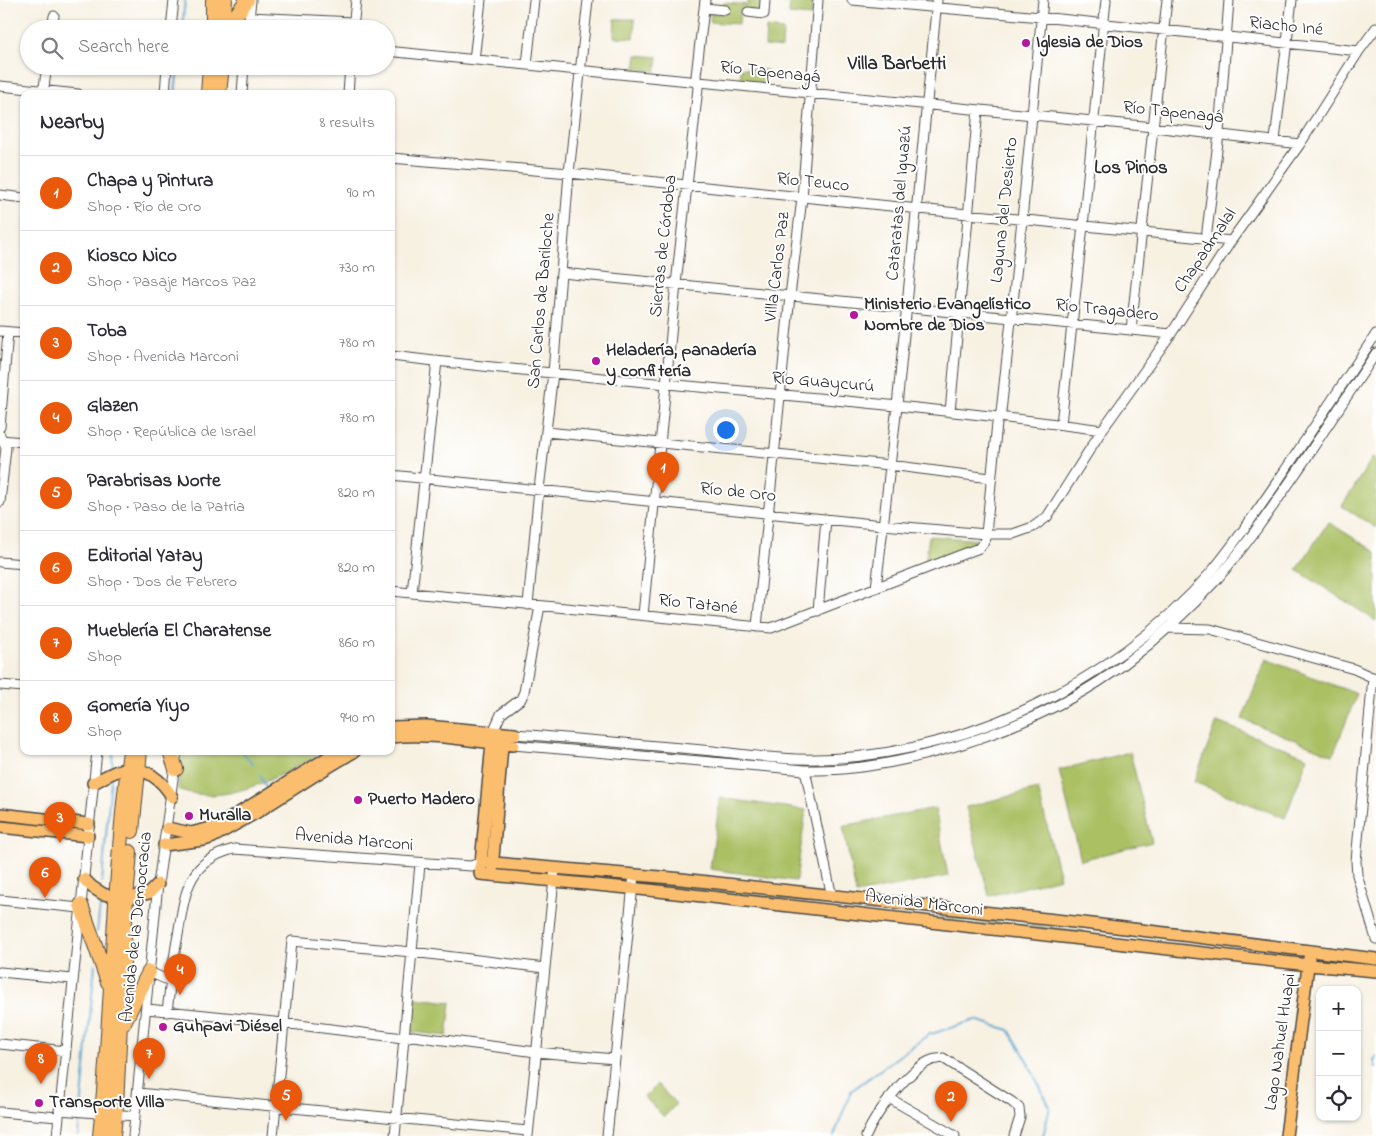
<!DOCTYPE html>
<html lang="en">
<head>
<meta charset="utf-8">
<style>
	:root { --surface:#fff; --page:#f2f2f3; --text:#2b2b33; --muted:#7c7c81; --line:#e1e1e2; --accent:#ea580c }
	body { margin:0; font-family:"Indie Flower",sans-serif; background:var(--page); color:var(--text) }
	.controls { position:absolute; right:15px; bottom:15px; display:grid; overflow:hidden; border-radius:10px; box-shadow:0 1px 4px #0004 }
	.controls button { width:45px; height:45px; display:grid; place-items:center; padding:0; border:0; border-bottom:1px solid var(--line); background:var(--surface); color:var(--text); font:25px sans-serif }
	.you { position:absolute; left:725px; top:429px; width:18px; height:18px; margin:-12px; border:4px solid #fff; border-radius:50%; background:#1a73e8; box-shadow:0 0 0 8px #1a73e833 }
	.badge { display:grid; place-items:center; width:32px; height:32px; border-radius:50%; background:var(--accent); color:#fff; font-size:16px; font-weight:700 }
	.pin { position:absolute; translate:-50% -41px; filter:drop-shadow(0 1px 2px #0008) }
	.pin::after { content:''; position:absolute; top:26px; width:18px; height:15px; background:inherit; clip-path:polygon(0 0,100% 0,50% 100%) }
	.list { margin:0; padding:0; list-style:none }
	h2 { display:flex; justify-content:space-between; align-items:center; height:65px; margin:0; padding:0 20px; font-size:21px }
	h2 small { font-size:16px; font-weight:400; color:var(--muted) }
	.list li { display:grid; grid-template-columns:32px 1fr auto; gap:15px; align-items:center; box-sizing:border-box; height:75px; padding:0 20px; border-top:1px solid var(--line) }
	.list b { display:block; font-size:19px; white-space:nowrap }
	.list p { margin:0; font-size:16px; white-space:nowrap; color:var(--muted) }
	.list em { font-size:16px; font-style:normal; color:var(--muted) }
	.icon { flex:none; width:28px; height:28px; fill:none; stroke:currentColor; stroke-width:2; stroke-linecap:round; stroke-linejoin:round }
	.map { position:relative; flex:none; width:1376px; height:1136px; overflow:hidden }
	.search { position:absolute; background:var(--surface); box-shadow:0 1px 4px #0004; left:20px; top:20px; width:375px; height:55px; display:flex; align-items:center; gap:12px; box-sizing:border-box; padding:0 18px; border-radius:28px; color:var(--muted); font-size:19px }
	.panel { position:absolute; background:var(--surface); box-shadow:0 1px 4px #0004; left:20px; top:90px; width:375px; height:665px; border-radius:10px }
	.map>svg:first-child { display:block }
</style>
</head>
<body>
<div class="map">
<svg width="1376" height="1136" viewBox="0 0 1376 1136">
	<defs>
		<pattern id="grass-tufts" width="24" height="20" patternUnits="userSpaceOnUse" patternTransform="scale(1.25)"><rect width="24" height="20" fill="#aac064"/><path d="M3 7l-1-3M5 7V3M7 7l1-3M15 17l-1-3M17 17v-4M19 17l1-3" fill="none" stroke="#8b9c53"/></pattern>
	</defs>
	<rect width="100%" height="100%" fill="#fff"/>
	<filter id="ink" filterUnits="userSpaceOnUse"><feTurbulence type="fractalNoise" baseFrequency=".02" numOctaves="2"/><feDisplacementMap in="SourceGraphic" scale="10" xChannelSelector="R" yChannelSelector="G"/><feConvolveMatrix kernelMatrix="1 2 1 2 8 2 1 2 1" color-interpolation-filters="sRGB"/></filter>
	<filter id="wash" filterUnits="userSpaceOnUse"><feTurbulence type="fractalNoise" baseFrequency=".0096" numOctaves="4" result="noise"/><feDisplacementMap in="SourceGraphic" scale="20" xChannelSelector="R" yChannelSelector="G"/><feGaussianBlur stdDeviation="1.12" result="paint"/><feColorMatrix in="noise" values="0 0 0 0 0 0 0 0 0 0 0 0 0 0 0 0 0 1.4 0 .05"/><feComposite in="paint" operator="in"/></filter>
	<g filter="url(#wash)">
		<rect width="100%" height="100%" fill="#f7f1e2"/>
		<!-- grass -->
		<path fill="url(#grass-tufts)" stroke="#6a7648" d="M643,883l178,19 -1,2 -177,-20z
			M939,916l144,15v2l-144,-15z"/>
		<!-- park -->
		<path fill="#aac064" stroke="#6a7648" d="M748,0h12l-1,11 -19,-1 -1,14 -29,-2 1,-9 12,1 1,-11 24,2z
			M769,0h19l25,3 -2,13 -22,-2 1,-11z
			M615,19h20l-1,19 -20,-1z
			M766,28l17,2 -1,18 -17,-2z
			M637,55l21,2 -2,14 -21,-2z
			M741,68l26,2 -2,14 -25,-2z
			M1373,457l3,2v69l-34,-22z
			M1328,522l48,30v69l-79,-51z
			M929,536l51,4c-7,11 -41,19 -55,24z
			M1266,659l91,35 -24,61 -91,-36z
			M1217,722l91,35 -23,61 -91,-36z
			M182,751h145c-44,22 -99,58 -149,38z
			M1130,752l22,90 -71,18 -22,-90z
			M1038,789l22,89 -71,18 -23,-89z
			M720,798l86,12 -10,71 -86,-12z
			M935,808l13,68 -92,18 -13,-68z
			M416,998l35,4 -4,34 -35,-4z
			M657,1084l19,20 -12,13 -20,-20z"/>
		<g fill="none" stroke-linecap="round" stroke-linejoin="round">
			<!-- stream -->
			<path stroke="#59a3d0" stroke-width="2" d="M182,29l3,-29
				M175,94l3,-28
				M241,751l12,13
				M112,769l1,-18
				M260,775l7,14
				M102,882l9,-104
				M97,932l4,-35
				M1376,1056l-2,4 2,8
				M81,1109l14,-145
				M78,1136l2,-23
				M834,1136l17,-45 77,-56 47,-15 34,10 13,21 28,56 -7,29"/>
		</g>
	</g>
	<g filter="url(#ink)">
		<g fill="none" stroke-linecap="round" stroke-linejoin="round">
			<defs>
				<path id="minor" d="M852,0l189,17 318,34
					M704,8l21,2
					M748,12l16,2 1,-14
					M249,17l105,5
					M52,29l2,-13
					M171,29l3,-29
					M248,29l3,-29
					M353,29l3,-29
					M386,51l767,76 147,17
					M474,60l7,-60
					M527,65l7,-65
					M0,86l78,8
					M43,94l4,-28
					M165,94l2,-28
					M242,94l2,-28
					M348,94l2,-28
					M1275,140l17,-140
					M391,158l178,15 662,68
					M0,195l24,3
					M1206,239l13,-105 10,-134
					M562,273l609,61
					M1131,330l36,-330
					M0,331l24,2
					M391,356c237,28 475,42 711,74
					M950,412l28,-302
					M1061,424l22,-198 23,-226
					M0,427l8,-95
					M546,432l344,33 100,13
					M0,435l6,13 -6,54
					M0,440l24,2
					M391,475l492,50 103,9h27l20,-7 14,-10 55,-87 69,-96 60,-93 69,-97 59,-93 17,-23
					M0,562l24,2
					M876,588l21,-182 40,-406
					M391,591l380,37 208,-80 5,-6 2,-8 11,-111 4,-11 21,-192 21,-220
					M412,593l25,-232
					M528,605l11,-116 14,-116 16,-200 19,-173
					M818,611l8,-92
					M643,615l33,-331 22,-196 -2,-12 9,-76
					M757,627l33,-331 12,-98 16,-198
					M1169,628l41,1 144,40 22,10
					M1373,677l-17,184 1,14 19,64
					M0,685l24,2
					M493,732l8,-18 20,-15 3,-7 16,-86
					M515,734c66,5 132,11 198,17 27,3 55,7 83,8 154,4 316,-72 416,-188 29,-35 54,-73 80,-111 28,-42 56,-84 84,-126
					M513,745l292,25c13,0 26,0 38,-1 92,-8 206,-49 280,-104 35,-26 66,-55 95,-87 31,-36 58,-76 85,-115 24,-37 49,-74 73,-110
					M805,770l27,127
					M0,900l80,8
					M0,972l72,7
					M149,972l21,9
					M147,1009l136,14 120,15 10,-2 123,16 79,7
					M167,1012c3,-26 6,-51 11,-77 7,-42 9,-74 56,-86l237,17 11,-4
					M0,1044l66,7
					M138,1093l390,38
					M889,1098l66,38
					M59,1110l76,6
					M0,1112l58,5
					M57,1136l40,-385
					M133,1136l25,-252 19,-133
					M273,1136l19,-195 120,11 133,16
					M395,1136l25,-272
					M528,1136l27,-267
					M607,1136l27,-261
					M866,1136c10,-23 42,-67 66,-76 3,-1 7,-1 11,-2l69,44 7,6 1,9 -6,19"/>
				<path id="major" d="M391,727l35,-1 89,8
					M493,732l-13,142 169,16 660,75 67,6
					M391,737c41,-5 82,5 122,8
					M93,783c11,-5 21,-13 33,-14 20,-2 37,12 46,28
					M0,814l89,10
					M0,827l88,9
					M167,828l24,5 20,-5 20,-10 107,-67
					M164,845l40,-5 9,-3 41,-23 61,-39 40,-24
					M482,862l190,16 420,46 284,35
					M492,871l11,-138
					M84,879l8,8 11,7 23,5 23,-6 9,-9
					M1286,1136l23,-178"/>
				<path id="highway" d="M213,29v-29
					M223,29l2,-29
					M226,29l21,-29
					M208,94l2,-28
					M219,94l3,-28
					M170,751l6,18
					M132,831l8,-80
					M81,905l27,77
					M123,1024l26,-52
					M100,1136c13,-128 13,-257 30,-385
					M113,1136l3,-30 10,-207 4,-47"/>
			</defs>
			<!-- minor casing -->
			<use href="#minor" stroke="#4a4946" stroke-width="11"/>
			<!-- major casing -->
			<use href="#major" stroke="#4a4946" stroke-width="14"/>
			<!-- highway casing -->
			<use href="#highway" stroke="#4a4946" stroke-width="16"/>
			<!-- minor -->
			<use href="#minor" stroke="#fff" stroke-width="9"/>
			<!-- major -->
			<use href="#major" stroke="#fbbe6e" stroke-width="11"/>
			<!-- highway -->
			<use href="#highway" stroke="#fbbe6e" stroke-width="14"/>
		</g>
	</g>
	<!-- markers -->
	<g fill="#b5179e" stroke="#fff" stroke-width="2">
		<circle cx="1026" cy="43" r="5"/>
		<circle cx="854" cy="315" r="5"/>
		<circle cx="596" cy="361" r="5"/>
		<circle cx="358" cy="800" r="5"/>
		<circle cx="189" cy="816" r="5"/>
		<circle cx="163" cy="1027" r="5"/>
		<circle cx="39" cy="1103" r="5"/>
	</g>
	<g text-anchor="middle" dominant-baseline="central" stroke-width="4" stroke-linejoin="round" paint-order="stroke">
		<!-- street labels -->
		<g font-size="18" fill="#2b2b2b" stroke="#fff">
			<text transform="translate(1286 27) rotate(6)">Riacho Iné</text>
			<text transform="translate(770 73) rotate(6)">Río Tapenagá</text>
			<text transform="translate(1173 113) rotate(6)">Río Tapenagá</text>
			<text transform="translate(813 183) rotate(6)">Río Teuco</text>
			<text transform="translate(900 203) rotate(-85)">Cataratas del Iguazú</text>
			<text transform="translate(1005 210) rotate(-84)">Laguna del Desierto</text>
			<text transform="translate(664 246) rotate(-84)">Sierras de Córdoba</text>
			<text transform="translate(1206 251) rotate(-56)">Chapadmalal</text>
			<text transform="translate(778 267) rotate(-83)">Villa Carlos Paz</text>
			<text transform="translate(542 301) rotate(-85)">San Carlos de Bariloche</text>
			<text transform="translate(1107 311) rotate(6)">Río Tragadero</text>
			<text transform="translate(823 383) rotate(5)">Río Guaycurú</text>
			<text transform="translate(738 493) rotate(6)">Río de Oro</text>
			<text transform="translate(698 605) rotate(6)">Río Tatané</text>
			<text transform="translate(354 841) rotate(5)">Avenida Marconi</text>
			<text transform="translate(924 904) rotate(7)">Avenida Marconi</text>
			<text transform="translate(137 927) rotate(-84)">Avenida de la Democracia</text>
			<text transform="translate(1281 1042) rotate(-82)">Lago Nahuel Huapi</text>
		</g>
		<!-- poi labels -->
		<g font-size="18" font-weight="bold" fill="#2b2b2b" stroke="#fff" text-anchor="start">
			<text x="1036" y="43">Iglesia de Dios</text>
			<text x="864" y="305">Ministerio Evangelístico<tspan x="864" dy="21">Nombre de Dios</tspan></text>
			<text x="606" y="351">Heladería, panadería<tspan x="606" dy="21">y confitería</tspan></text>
			<text x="368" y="800">Puerto Madero</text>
			<text x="199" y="816">Muralla</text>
			<text x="173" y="1027">Guhpavi Diésel</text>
			<text x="49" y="1103">Transporte Villa</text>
		</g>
		<!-- neighbourhood labels -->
		<g font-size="19" font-weight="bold" fill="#2b2b2b" stroke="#fff">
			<text x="897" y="64">Villa Barbetti</text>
			<text x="1131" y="168">Los Pinos</text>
		</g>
	</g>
</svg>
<div class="controls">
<button>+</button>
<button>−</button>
<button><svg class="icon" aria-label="locate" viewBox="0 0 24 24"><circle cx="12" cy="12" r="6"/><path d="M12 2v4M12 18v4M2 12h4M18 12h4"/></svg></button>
</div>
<div class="you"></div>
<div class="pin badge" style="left:663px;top:493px">1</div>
<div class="pin badge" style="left:951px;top:1122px">2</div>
<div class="pin badge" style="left:60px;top:843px">3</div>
<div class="pin badge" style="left:180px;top:995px">4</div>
<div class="pin badge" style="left:286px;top:1121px">5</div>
<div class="pin badge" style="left:45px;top:898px">6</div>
<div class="pin badge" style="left:149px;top:1079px">7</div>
<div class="pin badge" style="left:41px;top:1084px">8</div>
<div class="search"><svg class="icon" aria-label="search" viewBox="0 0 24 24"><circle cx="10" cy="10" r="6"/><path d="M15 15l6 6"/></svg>Search here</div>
<section class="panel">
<h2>Nearby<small>8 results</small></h2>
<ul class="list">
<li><span class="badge">1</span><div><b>Chapa y Pintura</b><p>Shop · Río de Oro</p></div><em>90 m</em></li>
<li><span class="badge">2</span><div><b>Kiosco Nico</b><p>Shop · Pasaje Marcos Paz</p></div><em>730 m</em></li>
<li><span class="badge">3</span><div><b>Toba</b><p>Shop · Avenida Marconi</p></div><em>780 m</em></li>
<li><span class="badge">4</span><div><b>Glazen</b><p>Shop · República de Israel</p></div><em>780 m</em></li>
<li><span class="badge">5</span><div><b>Parabrisas Norte</b><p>Shop · Paso de la Patria</p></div><em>820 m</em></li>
<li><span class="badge">6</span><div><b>Editorial Yatay</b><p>Shop · Dos de Febrero</p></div><em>820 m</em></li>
<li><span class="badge">7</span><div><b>Mueblería El Charatense</b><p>Shop</p></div><em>860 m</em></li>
<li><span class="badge">8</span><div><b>Gomería Yiyo</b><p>Shop</p></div><em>940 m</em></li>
</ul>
</section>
</div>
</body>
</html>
